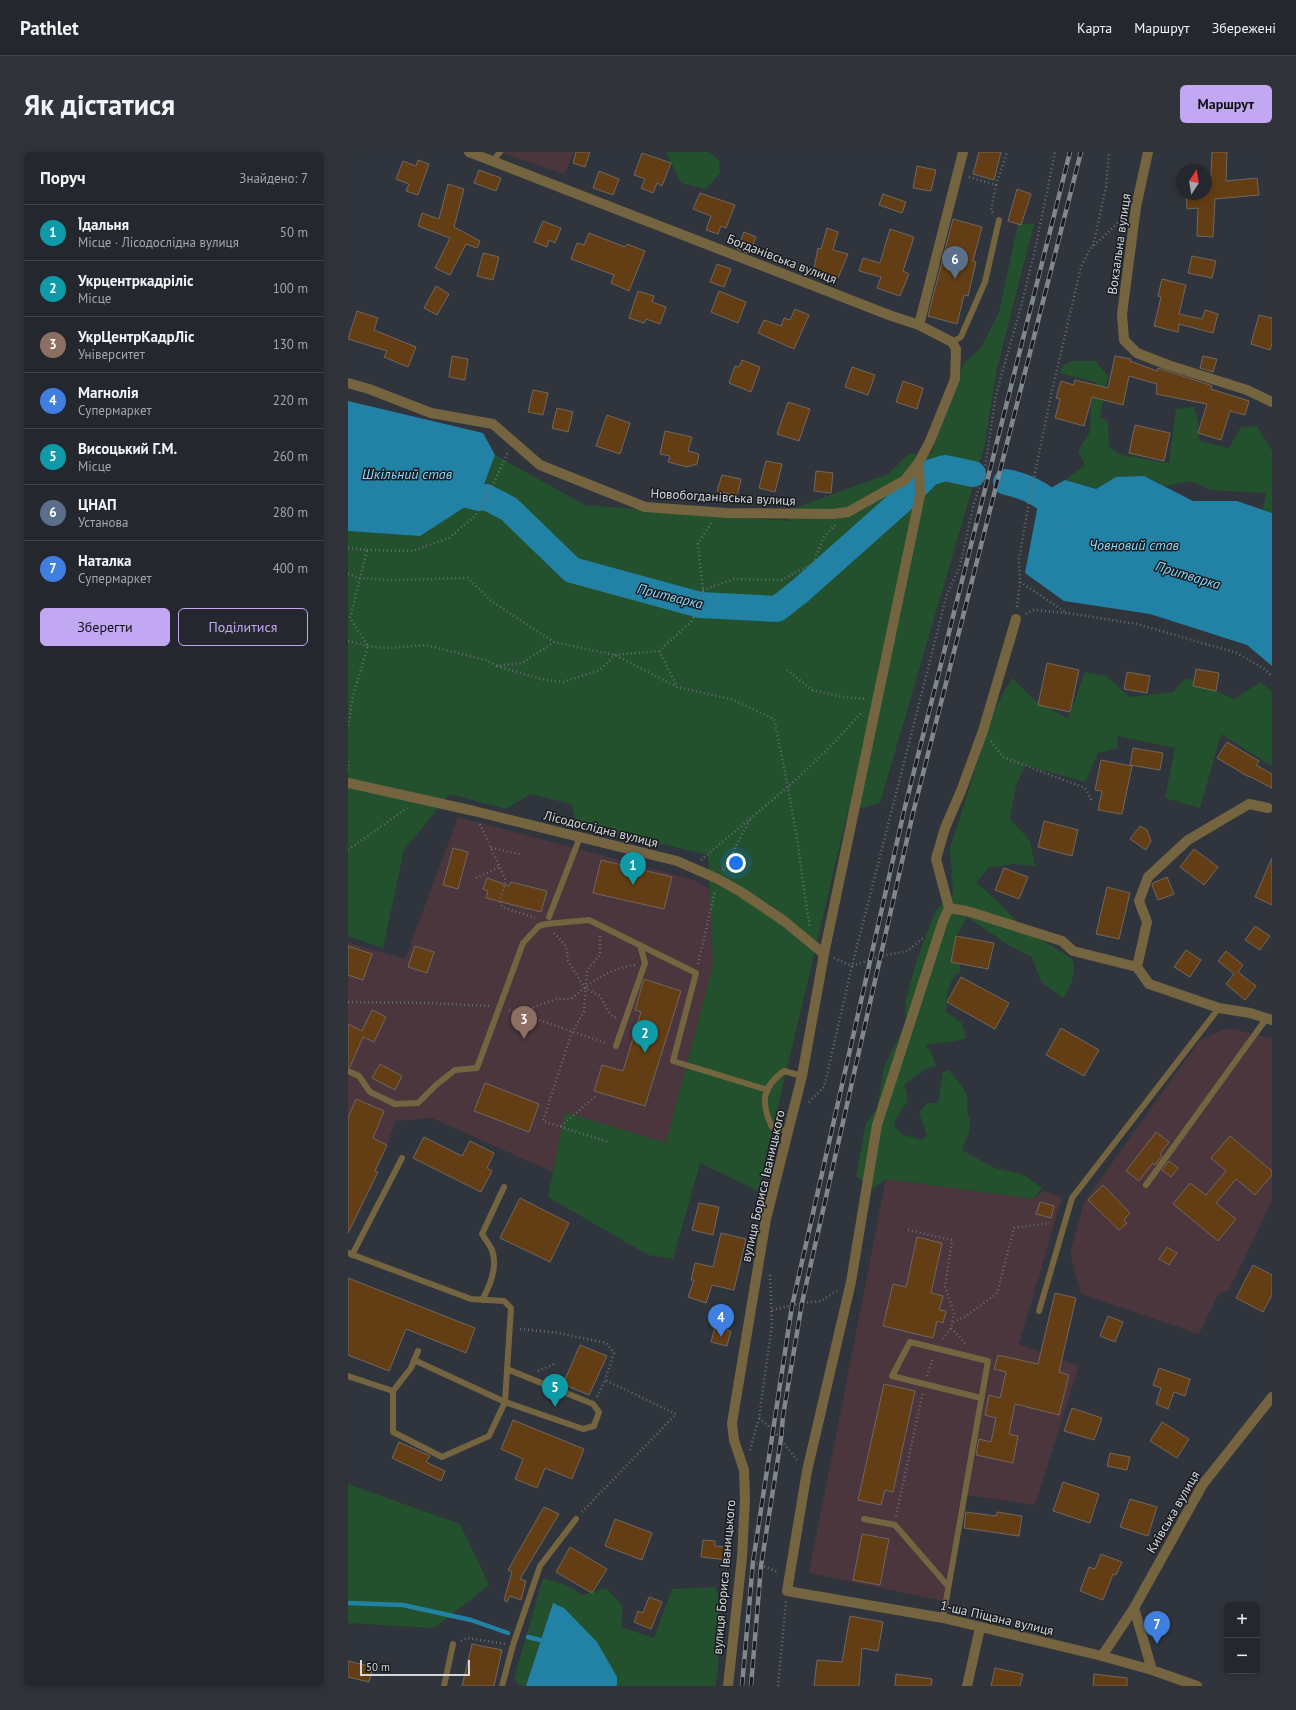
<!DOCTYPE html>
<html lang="uk">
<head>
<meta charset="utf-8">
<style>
	:root { --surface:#24282e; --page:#30343a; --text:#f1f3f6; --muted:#a3a6aa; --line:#41444a; --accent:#c2a8f2 }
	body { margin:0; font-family:"PT Sans",sans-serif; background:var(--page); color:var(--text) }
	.controls { position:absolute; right:12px; bottom:12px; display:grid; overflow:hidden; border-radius:6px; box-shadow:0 2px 10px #0003 }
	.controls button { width:36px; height:36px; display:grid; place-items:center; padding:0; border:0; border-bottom:1px solid var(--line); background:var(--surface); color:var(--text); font:20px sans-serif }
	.compass { position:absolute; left:828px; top:12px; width:36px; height:36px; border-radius:50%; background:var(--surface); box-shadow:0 2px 10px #0003; rotate:12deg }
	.scale { position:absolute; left:12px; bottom:10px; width:110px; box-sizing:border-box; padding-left:4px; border:2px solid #d4d8dd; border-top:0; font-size:11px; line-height:14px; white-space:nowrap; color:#d4d8dd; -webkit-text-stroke:3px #1a1c20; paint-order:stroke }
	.you { position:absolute; left:388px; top:711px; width:14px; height:14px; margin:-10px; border:3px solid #fff; border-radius:50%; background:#1a73e8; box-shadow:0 0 0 6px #1a73e833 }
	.badge { display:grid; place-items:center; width:26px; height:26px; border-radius:50%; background:var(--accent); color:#fff; font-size:13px; font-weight:700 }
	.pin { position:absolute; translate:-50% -33px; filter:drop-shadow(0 1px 2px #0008) }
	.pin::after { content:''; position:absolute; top:21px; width:14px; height:12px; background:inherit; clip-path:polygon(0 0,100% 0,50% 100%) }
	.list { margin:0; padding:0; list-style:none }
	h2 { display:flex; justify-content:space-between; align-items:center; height:52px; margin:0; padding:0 16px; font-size:17px }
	h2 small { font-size:13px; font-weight:400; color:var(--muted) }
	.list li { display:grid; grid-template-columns:26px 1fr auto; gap:12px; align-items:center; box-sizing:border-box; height:56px; padding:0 16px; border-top:1px solid var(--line) }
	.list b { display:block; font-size:15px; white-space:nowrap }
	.list p { margin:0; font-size:13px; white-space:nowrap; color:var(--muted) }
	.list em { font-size:13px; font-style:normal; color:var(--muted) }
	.actions { display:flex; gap:8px; padding:12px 16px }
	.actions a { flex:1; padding:9px 0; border:1px solid var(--accent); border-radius:6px; text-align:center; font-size:14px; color:var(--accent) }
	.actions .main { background:var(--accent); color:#111 }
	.map { position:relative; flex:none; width:924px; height:1534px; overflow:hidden; border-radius:6px }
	header { display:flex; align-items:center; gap:24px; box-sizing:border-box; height:56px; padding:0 20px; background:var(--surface); border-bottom:1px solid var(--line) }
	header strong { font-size:19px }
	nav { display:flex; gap:22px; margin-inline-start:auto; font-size:14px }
	.intro { display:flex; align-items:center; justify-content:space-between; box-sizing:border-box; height:96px; padding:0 24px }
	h1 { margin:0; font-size:28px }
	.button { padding:10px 18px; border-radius:6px; background:var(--accent); color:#111; font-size:14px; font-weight:700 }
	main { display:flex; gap:24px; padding:0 24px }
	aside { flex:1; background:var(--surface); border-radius:6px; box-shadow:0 2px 10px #0003 }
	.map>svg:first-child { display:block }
</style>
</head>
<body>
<header>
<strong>Pathlet</strong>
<nav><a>Карта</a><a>Маршрут</a><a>Збережені</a></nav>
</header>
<div class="intro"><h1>Як дістатися</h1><a class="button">Маршрут</a></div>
<main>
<aside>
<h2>Поруч<small>Знайдено: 7</small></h2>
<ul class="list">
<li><span class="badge" style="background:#0f9aa8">1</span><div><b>Їдальня</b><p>Місце · Лісодослідна вулиця</p></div><em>50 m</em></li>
<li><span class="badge" style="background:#0f9aa8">2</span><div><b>Укрцентркадріліс</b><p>Місце</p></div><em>100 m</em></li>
<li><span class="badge" style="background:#8d6e63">3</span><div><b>УкрЦентрКадрЛіс</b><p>Університет</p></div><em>130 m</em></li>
<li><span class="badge" style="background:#3f7fe0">4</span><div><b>Магнолія</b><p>Супермаркет</p></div><em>220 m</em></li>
<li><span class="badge" style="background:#0f9aa8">5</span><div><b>Висоцький Г.М.</b><p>Місце</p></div><em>260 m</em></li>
<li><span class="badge" style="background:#5c6f8a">6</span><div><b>ЦНАП</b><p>Установа</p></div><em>280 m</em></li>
<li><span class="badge" style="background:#3f7fe0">7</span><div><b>Наталка</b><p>Супермаркет</p></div><em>400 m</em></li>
</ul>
<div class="actions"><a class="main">Зберегти</a><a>Поділитися</a></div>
</aside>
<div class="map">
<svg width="924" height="1534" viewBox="0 0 924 1534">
	<rect width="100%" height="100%" fill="#30353d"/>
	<!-- education -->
	<path fill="#4a363c" d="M152,0h74l-10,22z
		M110,665l236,63 44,27 -88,303 -102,-40 -116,-52 -37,3 -8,24 -39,-19v-183l57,16z
		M880,876l44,10v163l-43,89 -10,3 -20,41 -118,-40 -11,-40 14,-52 116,-162z
		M538,1027l148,20 10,-8 18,6 -43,147 60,22 -44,139 -74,-11 -18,107 -134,-28z"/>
	<!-- green -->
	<path fill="#23512d" d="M318,0h43l10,8 1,13 -14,16 -25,-6z
		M670,72h16l-37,144 -13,80 -104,355 -32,8 -90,380 -58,-28 -27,96 -25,-4 -100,-58 17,-85 101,31 47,-178 -5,-110 -131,-31 -6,-20 -41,-10 -24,15 -56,-15 -46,56 -21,98 -35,-12v-405l72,5 59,-38 16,-43 90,50 204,16 3,-12 96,-35 21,-20h22l33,-91 17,-15 18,-36z
		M724,209h23l13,15 -8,41 8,5 1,25 12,8 48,8 7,-54 18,-2 4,15 1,19 30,7 12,-21 16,-1 15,25v62l-9,-3 3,-17 -55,-3 -20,-9 -26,5 -21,-10 -28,1 -20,12 -31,-9 20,-15 -7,-14 12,-19 1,-27 5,-23 -36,-9 3,-8z
		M737,520l22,4 22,21 44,-5 13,-14 48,21 27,-17 11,10v74l-51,-32 -21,74 -35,-10 10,-50 -58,-12 1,12 -20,5 -13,29 -60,-17 -9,21 -6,33 20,22 5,25 -22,-2 -25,4 -12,15 18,15 29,30 49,31c6,14 -2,26 -8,39l-23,-16 -9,-25 -22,-11 -43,-29 -12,21 6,33c-14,9 -14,25 -15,41l16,11 4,15c-14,5 -27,4 -41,7l6,7 5,14c-13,3 -22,11 -32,19 7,18 3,15 -5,29 -3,3 -4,8 -5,12l9,9 19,5 5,-5 -8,-22 8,-10h11l5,-31 5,-2 10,11 9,13v18l3,8 -1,12 -7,18 32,18 28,6 20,14 -8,11 -148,-20 -13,10 -17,-13 10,-53 11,-14 7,-42 21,-43 1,-24 11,-41 19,-49 17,-16 -3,-46 45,-140 17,-30 20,20 36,21z
		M0,1332l112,40 29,61 -55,43 -86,-5z
		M195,1426l23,7 17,10 23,-7 17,18 -2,21 33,11 18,-49 43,-2 4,13 -1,71 -3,15h-98v-9l-64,-74 -27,83h-5l-7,-7z"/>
	<!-- water -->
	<path fill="#2282a6" d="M0,249l135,32 12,22 -16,43 -59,38 -72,-5z
		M796,324l49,25h44l35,12v153l-25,-21 -97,-31 -86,-13 -39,-28 15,-79 25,-14 31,9 20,-12z
		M205,1451l11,5 33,34 20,35v9h-91z"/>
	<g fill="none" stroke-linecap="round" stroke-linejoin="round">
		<!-- stream -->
		<path stroke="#2282a6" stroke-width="4.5" d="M0,1451l55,2 68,15 37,13
			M180,1485l12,3"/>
		<!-- river -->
		<path stroke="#2282a6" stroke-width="26" d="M658,330c27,5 41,17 62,34
			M97,337l34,9 7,-1 23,12 63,61 128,35 77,4 23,-18 100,-89 29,-29 16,-5 28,6"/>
	</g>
	<!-- building -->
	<path fill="#633e14" stroke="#706760" d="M228,0h14l-5,15 -12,-4z
		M631,0h22l-7,28 -21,-6z
		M864,0h15l-1,29 31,-3 2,17 -44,4 -2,38 -16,-1 1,-28 -11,1 -1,-15h20v-18l5,-1z
		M294,1l29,10 -9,23 -5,-3 -4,10 -12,-5 4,-9 -11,-4z
		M70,8l11,4 -11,31 -12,-4 3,-7 -13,-5 7,-18 13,5z
		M569,14l19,4 -5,21 -18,-3z
		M131,18l22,8 -5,13 -22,-8z
		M251,19l20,8 -6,16 -20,-7z
		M100,32l16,5 -10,38 26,14 -3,7 -11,-4 -16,31 -15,-7 15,-30 -32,-12 4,-13 17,6z
		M669,37l14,5 -10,31 -13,-4z
		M352,41l35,12 -9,23 -5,-2 -3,8 -12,-4 5,-14 -18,-7z
		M535,42l23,8 -4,11 -23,-8z
		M605,67l29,8 -9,34 3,1 -8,34 -4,-1 -7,29 -29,-8z
		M195,69l18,7 -6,15 -6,-3 -2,7 -13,-5z
		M479,76l11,4 -5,18 15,4 -10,24 -13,-4 -1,3 -11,-3 5,-26 3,1z
		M542,77l24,8 -11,34 6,3 -9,22 -23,-8 4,-11 -22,-6 4,-13 17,5z
		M396,80l12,5 -7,17 -12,-5z
		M241,81l36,14 2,-3 18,7 -16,40 -18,-8 3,-8 -43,-16 6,-16 7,2z
		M135,101l16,4 -6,23 -16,-4z
		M844,104l24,5 -4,17 -24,-5z
		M369,112l14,5 -7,18 -14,-5z
		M814,127l24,6 -7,29 23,5 3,-9 13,4 -5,19 -34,-9 -1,8 -24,-6 7,-29 -3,-1z
		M88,134l13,8 -12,21 -13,-7z
		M290,139l16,5 -2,6 14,5 -6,17 -14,-5 -2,4 -15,-5z
		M371,139l27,11 -8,21 -27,-11z
		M447,157l14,6 -15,34 -36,-16 6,-13 17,6 3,-8 6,2z
		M9,159l21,7 -4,12 42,17 -8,20 -24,-10 3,-6 -39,-12z
		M911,163l13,3v25l-2,7 -19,-6z
		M104,204l16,3 -3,21 -16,-3z
		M767,204l16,3 -1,2 27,10 1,-3 52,17 2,1 -1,3 38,12 -4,14 -15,-4 -9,29 -23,-7 9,-29 -51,-10 1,-10 -28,-8 -6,29 -31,-8 -8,29 -29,-8 5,-19 -4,-1 5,-17 13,4 1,-5 33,8z
		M855,204l14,3 -4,13 -13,-4z
		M394,208l18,7 -9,25 -22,-9 6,-17 4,1z
		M504,215l23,8 -7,20 -23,-8z
		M555,229l20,7 -6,21 -21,-7z
		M185,238l15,3 -5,22 -15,-3z
		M440,250l22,7 -11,32 -22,-7z
		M209,256l16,4 -5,20 -16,-4z
		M259,263l23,8 -10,31 -24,-8z
		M787,273l35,8 -6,28 -35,-8z
		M317,279l27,6 -4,14 11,3 -2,10 -10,3 -19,-5 2,-6 -10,-2z
		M418,309l16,3 -7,28 -16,-4z
		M468,319l17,2 -2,20 -17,-2z
		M374,323l19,4 -4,17 -20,-5z
		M699,511l32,7 -9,42 -32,-7z
		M848,517l23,4 -3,18 -23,-5z
		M779,520l23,4 -3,17 -23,-4z
		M879,590l32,19 -3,4 16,9v14l-23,-12v1l-32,-19z
		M785,596l30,5 -3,17 -30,-5z
		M753,608l31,6 -10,48 -24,-4 4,-19 -7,-1z
		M696,669l34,9 -6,26 -34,-9z
		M792,674l7,4 4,11 -5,9 -16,-11z
		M105,696l15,4 -10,37 -15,-4z
		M846,697l24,18 -14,18 -24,-18z
		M924,706v47l-17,-8z
		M253,708l71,17 -8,32 -71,-16z
		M656,716l24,9 -9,22 -24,-9z
		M819,725l7,17 -16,6 -6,-15 1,-2z
		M139,726l22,8 2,-4 36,9 -6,21 -55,-14 2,-7 -5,-2z
		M759,735l23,6 -11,46 -23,-5z
		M907,774l15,10 -10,14 -15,-10z
		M608,784l38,7 -6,26 -37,-7z
		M0,794l24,8 -9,26 -15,-5z
		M67,794l19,6 -7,21 -19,-6z
		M838,798l15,10 -11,17 -16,-10z
		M878,799l17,14 -5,7 18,14 -11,14 -19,-16 8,-10 -16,-13z
		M613,825l48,26 -14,26 -48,-27z
		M296,827l37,12 -36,115 -51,-15 8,-26 21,6 18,-59 -6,-2z
		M24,858l14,7 -12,25 -11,-5 -13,30h-2v-43l14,7z
		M713,876l38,22 -15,26 -38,-21z
		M32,912l22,12 -7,14 -23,-12z
		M137,931l54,21 -10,28 -55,-21z
		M8,947l28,12 -11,27 14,7 -12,26 3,1 -30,61v-115z
		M808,980l13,10 -9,12 2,2 -7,9 -2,-2 -14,18 -13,-10z
		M882,984l42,35v4l-17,20 -19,-16 -20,24 20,16 -18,22 -45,-37 17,-21 16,12 20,-24 -15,-13z
		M76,985l38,19 8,-15 24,12 -7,15 5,3 -11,21 -68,-34z
		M821,1009l9,7 -7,9 -9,-7z
		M755,1033l27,28 -6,7 3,3 -8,7 -31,-30z
		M172,1046l49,25 -19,39 -50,-24z
		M692,1050l14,4 -3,12 -15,-4z
		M351,1051l20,4 -6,28 -21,-5z
		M373,1081l25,6 -12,51 -22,-5 -6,18 -18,-6 6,-17h-3l4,-17 18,4z
		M569,1085l25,6 -11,50 12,3 -4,14 7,1 -3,12 -6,-2 -4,17 -50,-12 10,-42 13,3z
		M819,1095l10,6 -8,12 -10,-6z
		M905,1113l19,10v20l-9,17 -27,-14z
		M0,1126l127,50 -9,25 -60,-24 -17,42 -41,-16z
		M707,1141l21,5 -17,74 10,3 -10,40 -44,-11 -6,30 9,2 -5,27 -37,-8 3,-16 12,3 5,-24 -11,-3 4,-20 11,3 6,-26 -12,-3 4,-14 40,9z
		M760,1164l15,6 -8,20 -15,-6z
		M367,1175l16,4 -4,15 -16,-4z
		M232,1193l27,11 -18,39 -26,-11z
		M811,1216l31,11 -5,17 -11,-4 -6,17 -12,-5 5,-16 -8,-3z
		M536,1232l31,7 -22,101 -8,-2 -4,15 -23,-5z
		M724,1256l30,10 -8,22 -30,-9z
		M165,1268l71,29 -12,30 -27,-11 -8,20 -22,-9 8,-20 -22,-10z
		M814,1270l27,17 -12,19 -27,-17z
		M51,1290l31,14 -4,6 19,9 -4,10 -49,-23z
		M762,1301l20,4 -3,13 -20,-4z
		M715,1330l36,12 -9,29 -37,-12z
		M782,1347l27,8 -9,29 -28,-9z
		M196,1355l15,7 -39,65 6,2 -5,19 -11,-4 -3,6 -3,-2 8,-28 -4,-2z
		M618,1360l30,4 1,-4 25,4 -3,20 -55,-8z
		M267,1367l37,14 -10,27 -37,-14z
		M514,1382l27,5 -9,46 -27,-5z
		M355,1388l12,1v5l13,1 -1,13 -26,-3z
		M222,1395l37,22 -15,24 -36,-21z
		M753,1402l21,8 -6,13 -3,-1 -10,26 -23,-9 9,-24 6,2z
		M301,1445l13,5 -11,27 -17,-7 4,-11 5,2z
		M502,1464l33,6 -5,29 -16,-3 -3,38h-45l3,-26 25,2z
		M124,1492l30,6 -8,36h-32z
		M0,1509l25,6 -4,15 -21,-5z
		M647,1516l28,6 -3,12h-29z
		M548,1522l36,5 -1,7h-36z
		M746,1522l33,4v8h-34z"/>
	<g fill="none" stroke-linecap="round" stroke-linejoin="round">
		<!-- path -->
		<path stroke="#686c73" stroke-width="2.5" stroke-dasharray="1 3" stroke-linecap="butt" d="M621,25l27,8 -5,25 2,3
			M648,33l11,-33
			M745,94l13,-59 3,-35
			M0,396l19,2 -17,68 18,28 -15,50 -5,31
			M19,398l45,1 37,-13 26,-22 17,-29 16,-35
			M0,422l11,4 33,2 76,-2 23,23 63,41 61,13 62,32 54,12 43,20c9,42 17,84 24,126 4,28 7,55 12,82
			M672,430l47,31
			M355,438l31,-11 48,1 31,-17 11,-26 11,-12
			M669,455l3,-25 -1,-23 11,-62 22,-106 29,-124 9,-18 32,-30
			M678,462l8,-4 33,3 70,11 100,29 26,15 9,8
			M0,489l20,5 20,2 38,-3 60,15 11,6 25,-3 32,-21
			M311,499l18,35
			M149,514l44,13 22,3 37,-12 15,-15 44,-4 32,-29 9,-17 3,-15 -5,-46 13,-21
			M439,518l25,20 31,7 23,2
			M643,589l12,16 82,31 7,13
			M0,609v10
			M132,672l26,57 -6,19 2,7 33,11
			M143,696l29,6
			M0,698l59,-42
			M353,708l88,-74 42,-40 31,-34
			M375,718l28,-52
			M128,726l23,-11
			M206,781l12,13 2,15 17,27 15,8 10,18 6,4
			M252,784v19l-13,15 -3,42 -12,20 -29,89 65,21
			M486,806l18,8 29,-10 27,-5 16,-14
			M350,812l17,-73
			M0,850l79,1 64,3
			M161,858l97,33
			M170,861l38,-14h15c22,-18 34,-29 64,-34
			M461,950l15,-15 28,-121 95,-372 13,-28 13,-59 12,-39 11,-74 23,-80 16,-64 20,-98
			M213,974l36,-31
			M560,1078l44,10 -7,47 9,26 -3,15 -8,11
			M422,1123l2,49 -13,94 14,12 24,30
			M424,1158l30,-7 19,-2 16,-10
			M605,1170l12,-5 32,-24 17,-65 36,-5
			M603,1176l16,17
			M172,1177l39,4 47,10 8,10 -9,27
			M190,1219l16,-7
			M579,1224l6,-18
			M402,1298l9,-32
			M234,1360l94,-98 -71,-34 -8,17
			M548,1364l27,-124
			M405,1410l25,10
			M113,1489l6,-3 38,6
			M430,1534l8,-85"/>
		<!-- lane -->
		<path stroke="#746540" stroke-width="6" d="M145,9l7,-9
			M604,190l9,-5 2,-5 22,-50 14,-62
			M201,765l31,-80
			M268,894l29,-83 -5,-18
			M0,919l11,5 11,16 25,12 23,-1 18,-18 19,-15 22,-2 46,-125 16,-17 7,-2 43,-4 107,53 -23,88 95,29
			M440,980l-16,-5c-11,-24 -11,-39 12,-56l18,5
			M798,1033l120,-166
			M0,1101l123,46 33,2 7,7 -6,94 -16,34 -47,21 -49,-25v-41l-45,-15
			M4,1103l50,-97
			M134,1148c8,-14 16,-33 10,-50 -2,-5 -7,-11 -10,-16l22,-47
			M691,1159l33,-113 147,-190
			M66,1208l91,42 78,27 11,-3 5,-14 -6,-8 -86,-35
			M45,1239l18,-23 7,-17
			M516,1367l31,6 53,61
			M595,1466c15,-86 30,-171 45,-257l-78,-19 -18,34 89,22
			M96,1534l9,-42
			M154,1534l11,-41 27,-79 36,-47"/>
		<!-- street -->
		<path stroke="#746540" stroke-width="10" d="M121,0l420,163 30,10 44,-173
			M800,0l-12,55 -14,107 2,26 13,13 31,12 79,25 25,12
			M0,231l21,6 62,24 62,11 47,41 105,42 82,6 106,1 15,-2 57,-32 14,-18 11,-21 25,-62 1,-30 -4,-7 -33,-17
			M668,467l-33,112 -22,60 -16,37 -9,31 13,49 -6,13 -66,204 -26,157 -44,189 -20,120 156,27 159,38 50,14 45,16
			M0,631l126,28 203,50 41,18 23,13 43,29 40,33
			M601,756l18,3 95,30 11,10 64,16 12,17 70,24 31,5 22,7
			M789,815l10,-45 -8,-21 9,-24 40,-37 61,-36 19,4
			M786,1456l69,-124 69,-87
			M754,1504l32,-48 18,62
			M380,1534l14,-129 3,-58 -1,-29 -10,-30 -2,-17 34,-204 36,-143 22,-122 93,-444 3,-15 -1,-33
			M619,1534l13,-58"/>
		<defs>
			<path id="rail" d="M394,1534l11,-124 39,-256 112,-495 166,-659
				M403,1534l10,-120 20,-127 2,-23 19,-113 111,-490 168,-661"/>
		</defs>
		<!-- rail casing -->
		<use href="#rail" stroke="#82868d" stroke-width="4.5"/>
		<!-- rail -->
		<use href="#rail" stroke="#1a1c20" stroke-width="3" stroke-dasharray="9" stroke-linecap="butt"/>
	</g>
	<g text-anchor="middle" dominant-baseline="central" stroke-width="3" stroke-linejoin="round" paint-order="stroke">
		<!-- street labels -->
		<g font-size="13" fill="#d4d8dd" stroke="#1a1c20">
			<text transform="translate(771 92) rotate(-82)">Вокзальна вулиця</text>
			<text transform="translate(434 107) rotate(21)">Богданівська вулиця</text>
			<text transform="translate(375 345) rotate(3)">Новобогданівська вулиця</text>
			<text transform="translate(253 677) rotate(14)">Лісодослідна вулиця</text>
			<text transform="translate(415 1034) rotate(-77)">вулиця Бориса Іваницького</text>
			<text transform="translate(825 1360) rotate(-60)">Київська вулиця</text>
			<text transform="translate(376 1425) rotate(-85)">вулиця Бориса Іваницького</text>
			<text transform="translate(649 1466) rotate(13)">1-ша Піщана вулиця</text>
		</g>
		<!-- water labels -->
		<g font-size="14" font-style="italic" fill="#8adaff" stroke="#1a1c20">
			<text x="59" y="322">Шкільний став</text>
			<text x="786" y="393">Човновий став</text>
			<text transform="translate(840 423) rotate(17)">Притварка</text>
			<text transform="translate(322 444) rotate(14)">Притварка</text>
		</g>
	</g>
</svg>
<div class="controls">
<button>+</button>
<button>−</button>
</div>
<svg class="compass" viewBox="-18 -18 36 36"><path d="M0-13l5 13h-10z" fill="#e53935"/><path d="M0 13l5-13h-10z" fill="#a3a6aa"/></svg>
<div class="scale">50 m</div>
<div class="you"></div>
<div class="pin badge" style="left:285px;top:733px;background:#0f9aa8">1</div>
<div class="pin badge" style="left:297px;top:901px;background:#0f9aa8">2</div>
<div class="pin badge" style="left:176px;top:887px;background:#8d6e63">3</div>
<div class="pin badge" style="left:373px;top:1185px;background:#3f7fe0">4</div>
<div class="pin badge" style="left:207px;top:1255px;background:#0f9aa8">5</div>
<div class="pin badge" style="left:607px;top:127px;background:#5c6f8a">6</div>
<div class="pin badge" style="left:809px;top:1492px;background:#3f7fe0">7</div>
</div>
</main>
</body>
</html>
